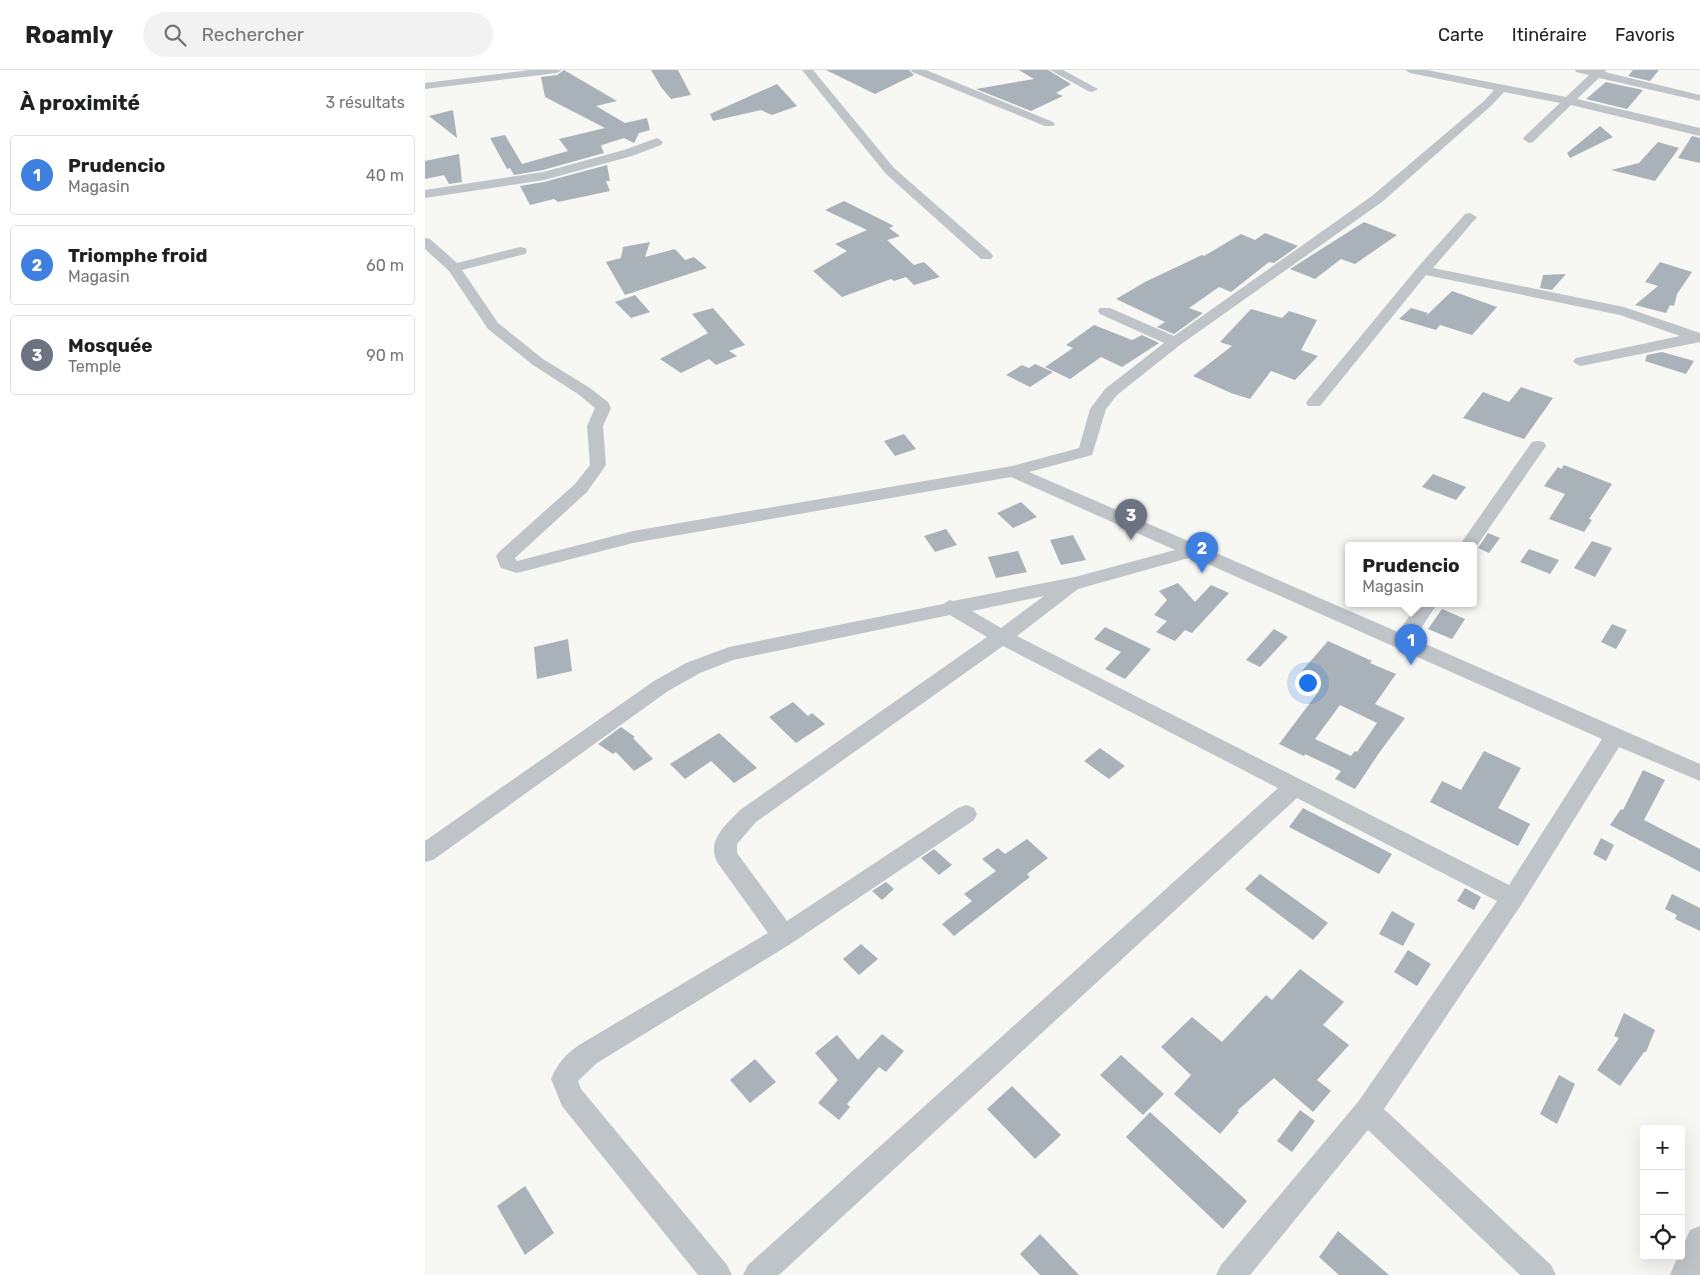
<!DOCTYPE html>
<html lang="fr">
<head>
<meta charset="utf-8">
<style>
	:root { --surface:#fff; --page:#f2f2f2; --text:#202124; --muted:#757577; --line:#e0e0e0; --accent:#f13f1a }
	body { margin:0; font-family:Rubik,sans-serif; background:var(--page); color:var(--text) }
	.controls { position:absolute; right:15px; bottom:15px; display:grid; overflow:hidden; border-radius:5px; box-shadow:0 5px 20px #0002 }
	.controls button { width:45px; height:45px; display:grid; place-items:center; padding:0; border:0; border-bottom:1px solid var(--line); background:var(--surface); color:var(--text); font:25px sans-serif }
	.you { position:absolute; left:882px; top:612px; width:18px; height:18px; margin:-12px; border:4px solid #fff; border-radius:50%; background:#1a73e8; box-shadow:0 0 0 8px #1a73e833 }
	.badge { display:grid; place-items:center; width:32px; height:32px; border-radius:50%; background:var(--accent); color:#fff; font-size:16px; font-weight:700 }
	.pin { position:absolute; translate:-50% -41px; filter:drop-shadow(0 1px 2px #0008) }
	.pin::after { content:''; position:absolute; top:26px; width:18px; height:15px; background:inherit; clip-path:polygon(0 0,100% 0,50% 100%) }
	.popup { position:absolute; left:920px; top:472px; width:132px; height:65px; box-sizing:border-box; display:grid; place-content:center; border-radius:5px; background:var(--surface); filter:drop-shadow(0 1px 4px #0005); font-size:16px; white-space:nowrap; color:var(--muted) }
	.popup b { font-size:19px; color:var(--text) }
	.popup::after { content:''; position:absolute; left:50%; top:100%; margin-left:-10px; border:10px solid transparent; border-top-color:var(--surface) }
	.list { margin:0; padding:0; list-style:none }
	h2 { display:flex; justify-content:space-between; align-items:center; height:65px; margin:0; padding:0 20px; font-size:21px }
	h2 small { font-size:16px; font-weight:400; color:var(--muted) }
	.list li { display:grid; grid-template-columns:32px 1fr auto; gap:15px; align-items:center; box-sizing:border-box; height:80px; margin:0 10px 10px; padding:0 10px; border:1px solid var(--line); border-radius:5px }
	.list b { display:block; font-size:19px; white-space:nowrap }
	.list p { margin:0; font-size:16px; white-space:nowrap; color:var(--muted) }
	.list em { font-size:16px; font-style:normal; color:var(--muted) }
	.icon { flex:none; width:28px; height:28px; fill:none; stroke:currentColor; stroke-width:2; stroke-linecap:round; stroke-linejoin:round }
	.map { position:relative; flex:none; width:1275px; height:1205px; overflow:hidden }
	header { display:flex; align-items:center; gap:30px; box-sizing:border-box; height:70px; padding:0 25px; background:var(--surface); border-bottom:1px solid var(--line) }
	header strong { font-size:24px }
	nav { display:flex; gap:28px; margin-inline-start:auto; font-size:18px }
	.search { width:350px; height:45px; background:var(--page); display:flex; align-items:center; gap:12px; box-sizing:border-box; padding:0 18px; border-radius:28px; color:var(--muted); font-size:19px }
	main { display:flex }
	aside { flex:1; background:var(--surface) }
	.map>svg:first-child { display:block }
</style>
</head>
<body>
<header>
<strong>Roamly</strong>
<div class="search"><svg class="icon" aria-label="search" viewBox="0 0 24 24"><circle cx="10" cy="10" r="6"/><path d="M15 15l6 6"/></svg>Rechercher</div>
<nav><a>Carte</a><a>Itinéraire</a><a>Favoris</a></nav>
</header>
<main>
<aside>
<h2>À proximité<small>3 résultats</small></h2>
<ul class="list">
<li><span class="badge" style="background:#3f7fe0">1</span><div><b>Prudencio</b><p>Magasin</p></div><em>40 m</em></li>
<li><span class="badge" style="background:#3f7fe0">2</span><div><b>Triomphe froid</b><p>Magasin</p></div><em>60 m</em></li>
<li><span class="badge" style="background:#6b7280">3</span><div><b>Mosquée</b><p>Temple</p></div><em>90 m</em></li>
</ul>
</aside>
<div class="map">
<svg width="1275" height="1205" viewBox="0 0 1275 1205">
	<rect width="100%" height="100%" fill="#f7f7f3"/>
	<!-- building -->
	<path fill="#a8b2b8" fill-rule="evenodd" d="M139,0l53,31 -21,5 29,17 22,-5 3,12 -11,3 -5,10 -10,-5 -22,7 -1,1 3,7 -61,17 -29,5 -4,-7 -3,1 -17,-31 15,-3 17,29 46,-13 -9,-12 46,-11 -60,-31 -4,-20 16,-2z
		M226,0h27l13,25 -20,4 -10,-12z
		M401,0h83l5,5 -39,19z
		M594,0h29l23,14 -15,9 7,3 -32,15 -55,-22 58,-10z
		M1208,0h26l-9,11 -22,-5z
		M1181,12l13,3 24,5 -16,19 -41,-10z
		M352,14l20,22 -25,9 -11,-5 -48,11 -3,-7z
		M28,40l4,28 -28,-22z
		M1175,56l13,11 -43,21 -3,-5z
		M1267,66l8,2v25l-22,-5z
		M1233,72l21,6 -24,33 -44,-11 28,-7z
		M34,84l3,28 -13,2 -5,-9 -19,4v-18z
		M182,95l3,16h-4l4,10 -52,11 -4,-3 -24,6 -10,-19 24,-4z
		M419,131l50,25 -5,2 11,8 -13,4 27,25 10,-3 16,15 -26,8 -8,-8 -12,4 -3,-2 -49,18 -29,-26 34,-20 -12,-7 32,-14 -42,-20z
		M939,152l33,13 -42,29 -14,-5 -26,20 -25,-10z
		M840,163l33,13 -24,17 -5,-1 -38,30 -12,-5 -30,21 14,5 -29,21 -17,-7 8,-5 -49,-23 29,-17 57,-27 2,1 37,-22 14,6z
		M225,172l-5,15 30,-8 10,11 9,-3 13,11 -82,27 -19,-33 15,-4 2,-11z
		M1235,192l32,10 -15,22 -3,12 -4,-1 -4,8 -31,-8 23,-19 -13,-4z
		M1141,204l-14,16 -12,-2 3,-13z
		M1027,221l45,16 -25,28 -32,-10 -4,5 -37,-11 12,-11 17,5 -2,3z
		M210,225l15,17 -19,6 -16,-16z
		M288,238l32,37 -16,6 8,5 -21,9 -7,-6 -28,14 -21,-14 48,-26 -16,-19z
		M826,239l31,9 7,-7 28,9 -16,30 17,6 -23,24 -24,-9 -21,28 -19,-6 -38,-17 39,-30 -12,-4z
		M669,255l38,15 10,-5 17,8 -37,24 -21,-10 -31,22 -25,-12 28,-19 -7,-3z
		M1237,282l32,9 -8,13 -41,-13 2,-6z
		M610,294l18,8 -23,15 -24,-12 16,-10 7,3z
		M1096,317l32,11 -29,41 -61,-21 20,-26 26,10z
		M479,364l12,15 -21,7 -11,-15z
		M1139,395l48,19 -23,35 3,1 -8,12 -35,-13 16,-25 -21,-8 14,-19 3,2z
		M1008,404l33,13 -10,13 -34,-13z
		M596,432l16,15 -24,11 -16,-15z
		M521,459l11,16 -22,7 -11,-16z
		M1063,463l12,5 -11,15 -11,-5z
		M648,465l13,25 -25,5 -11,-25z
		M1167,471l20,7 -17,29 -21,-9z
		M1104,479l30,11 -9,14 -30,-12z
		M593,481l9,21 -31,6 -8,-21z
		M753,513l17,19 16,-17 18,8 -37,40 -7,-3 -10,11 -19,-9 11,-11 -13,-6 13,-15 -8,-9z
		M1017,539l23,10 -13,20 -24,-10z
		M1187,554l15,6 -11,19 -15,-7z
		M680,557l46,22 -26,30 -20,-10 16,-17 -27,-13z
		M849,559l14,8 -28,30 -14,-7z
		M143,569l4,32 -35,8 -3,-32z
		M903,571l44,20 -2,2 26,11 -21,30 30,14 -26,35 -24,36 -20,-10 6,-8 -36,-17 -1,2 -25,-12 40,-53 -24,-12zM915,635l37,18 -20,29 -2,-1 -4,5 -36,-17z
		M368,632l15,14 4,-3 13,11 -29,19 -27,-26z
		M196,657l14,10 -2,1 20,21 -19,12 -18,-19 -3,2 -15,-10z
		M294,663l38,35 -23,15 -23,-22 -26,18 -15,-15z
		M675,678l25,18 -16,13 -25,-18z
		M1059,681l37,17 -23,40 32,16 -12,22 -88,-44 12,-21 19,9z
		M1218,700l22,10 -21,40 56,29v23l-90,-47 11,-16 2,1z
		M878,738l89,46 -13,20 -90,-47z
		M1176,768l13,7 -8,16 -13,-7z
		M602,769l21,19 -21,16 3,3 -76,59 -12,-12 30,-23 -8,-7 32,-23 -14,-12 16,-11 7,6z
		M509,779l18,16 -13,10 -18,-17z
		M835,804l68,49 -15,17 -68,-51z
		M461,812l8,7 -12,11 -10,-9z
		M1040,818l16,9 -7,13 -17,-9z
		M1247,824l28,14v23l-25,-12 2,-4 -12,-6z
		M967,841l23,13 -12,22 -24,-12z
		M436,874l17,15 -19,16 -16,-16z
		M983,880l23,14 -14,22 -23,-14z
		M875,899l44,33 -21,23 26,20 -32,35 14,11 -18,21 -39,-34 -37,33 2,1 -19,22 -46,-40 17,-19 -30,-28 31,-30 30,25 44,-47 6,5z
		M1199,943l31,17 -9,22h-2l-24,34 -23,-16 22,-32 -5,-2z
		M457,964l22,17 -18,21 -7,-5 -32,37 3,3 -11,13 -21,-17 20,-23 -23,-27 22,-18 21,25z
		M696,985l43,39 -21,21 -43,-40z
		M330,989l21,23 -26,21 -20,-23z
		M1134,1005l16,9 -18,40 -17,-10z
		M587,1016l49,49 -26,24 -48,-50z
		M875,1040l15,11 -23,31 -15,-11z
		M725,1042l97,89 -24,28 -97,-92z
		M100,1116l29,47 -29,22 -28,-49z
		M913,1161l51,44h-50l-20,-18z
		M615,1164l39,41h-39l-20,-21z"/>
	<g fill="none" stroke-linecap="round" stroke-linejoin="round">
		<!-- minor -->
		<path fill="#bfc4c8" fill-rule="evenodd" d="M105,0h32l-5,3 -132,16v-6z
			M377,0h11l81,98 97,85 2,3 -2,3h-10l-95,-85z
			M486,0h15l127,52 2,2 -2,2h-8l-133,-54z
			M625,0h13l35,19 -6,3 -4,-1z
			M980,0h22l139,27 23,-22 -13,-3 -1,-2h31l-1,2 95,23v6l-101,-23 -22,21 123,29v8l-129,-31 -38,37 -4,1 -6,-4 2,-3 35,-33 -56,-11 -12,13 -110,97 -202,143 -63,50 -11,14 -14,46 -63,17 369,160 20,-28h19l-23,35 286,125v17l-81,-34 -98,158 -137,204 167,156 5,10h-36l-152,-145 -118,145h-34l5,-10 137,-163 139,-201 -200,-103 -518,477h-36l5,-10 530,-477 -275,-142 -247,176 -19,22v9l50,68 171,-113 8,-3 8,3 3,6 -3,6 -182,123 -195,120 -19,18 3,8 146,176 5,10h-34l-136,-169 -11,-27c6,-15 15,-25 28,-34l189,-112 -51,-71c-11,-22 10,-38 23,-52l247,-173 -37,-22 -217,45 -33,13 -32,18 -235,169 -8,2v-21l229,-160 32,-18 43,-16 214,-43 7,-4 3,1 122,-24 100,-27 -164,-73 -378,66 -116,30 -16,-5 -5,-12 3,-4 76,-68 15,-19 -3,-39 8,-18 -17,-14 -45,-29 -45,-36 -39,-58 -24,-22v-11l5,1 27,24 63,-16 5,1 2,3 -2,3 -63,16 36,53 45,36 47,29 18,14 3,6 -8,18 3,39 -19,27 -72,66 2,3 116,-30 379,-65 67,-18 11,-39 15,-20 59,-46 -64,-29 -2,-3 2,-3h10l64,28 198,-140 112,-95 10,-11 -84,-17zM767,487l410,182 -93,146 -492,-249 61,-47zM619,526l-43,32 -29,-17z
			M232,68l6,4 -2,3 -29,11 -88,24 -119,18v-8l118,-18 81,-22z
			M1045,143l7,4 -44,51 191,39 76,26v9l-119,24 -5,-2 -3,-3 3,-3 104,-22 -60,-21 -194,-40 -106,131h-12l-2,-3 2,-3 110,-133 47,-53z
			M1113,371l6,1 2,4 -72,104 -1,-4h-14l73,-104z
			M1275,1156v49h-30l8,-19h3v-6l9,-20z"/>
	</g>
</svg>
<div class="controls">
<button>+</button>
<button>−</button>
<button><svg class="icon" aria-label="locate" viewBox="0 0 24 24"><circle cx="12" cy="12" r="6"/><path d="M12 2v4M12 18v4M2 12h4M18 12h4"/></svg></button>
</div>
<div class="you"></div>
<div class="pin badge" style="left:986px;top:595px;background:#3f7fe0">1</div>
<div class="popup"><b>Prudencio</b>Magasin</div>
<div class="pin badge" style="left:777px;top:503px;background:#3f7fe0">2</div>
<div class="pin badge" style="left:706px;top:470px;background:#6b7280">3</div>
</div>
</main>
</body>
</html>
